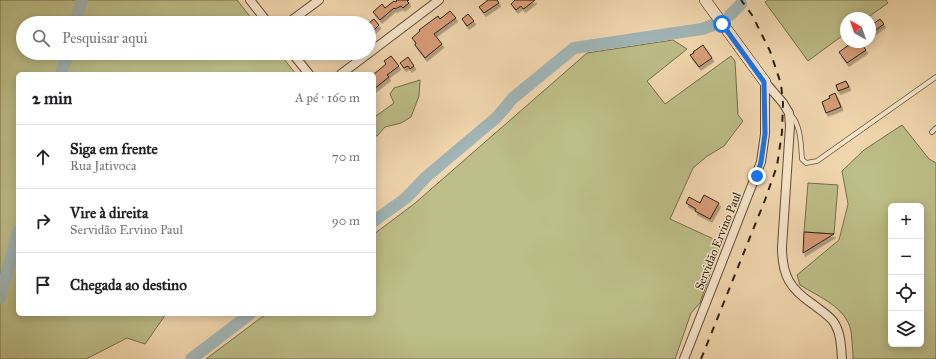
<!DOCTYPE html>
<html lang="pt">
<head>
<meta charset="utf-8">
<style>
	:root { --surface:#fff; --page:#f2f2f2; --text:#202124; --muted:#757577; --line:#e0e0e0 }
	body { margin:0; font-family:"IM FELL Great Primer",serif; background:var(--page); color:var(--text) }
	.controls { position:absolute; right:12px; bottom:12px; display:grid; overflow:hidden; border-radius:6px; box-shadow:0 2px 10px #0003 }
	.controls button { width:36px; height:36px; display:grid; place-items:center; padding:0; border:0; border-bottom:1px solid var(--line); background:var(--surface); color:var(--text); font:20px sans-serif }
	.compass { position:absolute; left:840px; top:12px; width:36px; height:36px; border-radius:50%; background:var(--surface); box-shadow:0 2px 10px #0003; rotate:320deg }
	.stop { position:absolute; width:12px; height:12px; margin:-9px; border:3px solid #1a73e8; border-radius:50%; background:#fff }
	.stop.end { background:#1a73e8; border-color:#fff; box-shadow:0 1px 4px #0008 }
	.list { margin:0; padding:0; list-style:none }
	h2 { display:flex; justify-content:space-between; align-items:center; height:52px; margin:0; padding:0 16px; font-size:17px }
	h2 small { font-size:13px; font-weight:400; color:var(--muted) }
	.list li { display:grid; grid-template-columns:26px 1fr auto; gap:12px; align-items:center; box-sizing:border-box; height:64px; padding:0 16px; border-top:1px solid var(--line) }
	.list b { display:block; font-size:15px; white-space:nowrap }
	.list p { margin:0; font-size:13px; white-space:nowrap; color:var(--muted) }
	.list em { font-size:13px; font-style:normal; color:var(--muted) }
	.icon { flex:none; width:22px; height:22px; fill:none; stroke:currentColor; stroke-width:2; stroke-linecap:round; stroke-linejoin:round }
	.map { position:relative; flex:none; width:936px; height:359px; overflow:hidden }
	.search { position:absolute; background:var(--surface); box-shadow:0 2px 10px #0003; left:16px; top:16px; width:360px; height:44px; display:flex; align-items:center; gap:10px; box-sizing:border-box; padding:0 14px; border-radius:22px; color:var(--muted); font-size:15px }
	.panel { position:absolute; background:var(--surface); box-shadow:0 2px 10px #0003; left:16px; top:72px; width:360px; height:244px; border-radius:6px }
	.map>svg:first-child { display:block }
</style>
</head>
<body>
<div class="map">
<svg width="936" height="359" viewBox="0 0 936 359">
	<defs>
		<filter id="shadow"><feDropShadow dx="2" dy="3.5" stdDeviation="0" flood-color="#0004"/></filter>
	</defs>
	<rect width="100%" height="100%" fill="#f2d7af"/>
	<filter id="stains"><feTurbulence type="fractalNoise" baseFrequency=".005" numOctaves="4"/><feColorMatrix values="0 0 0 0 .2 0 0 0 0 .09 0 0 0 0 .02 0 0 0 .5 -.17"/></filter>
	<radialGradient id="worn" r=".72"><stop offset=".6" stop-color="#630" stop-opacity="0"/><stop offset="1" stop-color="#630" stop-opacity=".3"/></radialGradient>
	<!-- green -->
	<path fill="#bdbe89" stroke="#746f4e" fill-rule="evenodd" d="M0,0h237l18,23h-232v30h256l17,21h-278v240h148l-21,30 -18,-6 -41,21h-86z
		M768,0h118l2,3 -21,15h-21v15l-38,28 -43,-59z
		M673,40l14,9 -40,32 18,23 66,-48 4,5 3,54 5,6 -19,25 -18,11 -13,11 -23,51 48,22 2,4 -20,58 -9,10 -16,46h-469l60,-45h108v-80l40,-30 173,-151z
		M420,80l-1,16 -8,21 -10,6 -16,4 -8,9 -3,-1v-21l2,2 18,-13 -4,-9 4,-6z
		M902,125l27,34 7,4v196h-83c0,-9 -1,-19 -2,-28 -5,-24 -32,-34 -51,-46l-3,-10 42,-35 9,-36 -6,-33 22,-21zM891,206h30v138h-30z
		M808,183l30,2 -4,49 -30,-2z"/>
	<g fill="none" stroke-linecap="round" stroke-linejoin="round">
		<!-- river -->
		<path stroke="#a1b6b7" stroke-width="12" d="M730,15l11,-11
			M75,23l7,-23
			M61,74l6,-21
			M374,221l32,-23 20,-21 71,-60 16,-19 61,-50 128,-19 11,-4
			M0,298l18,-67
			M191,359l59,-45"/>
	</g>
	<!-- building -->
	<path fill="#da9e7a" stroke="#2c2012" filter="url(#shadow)" d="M396,0h13l-2,1 2,2 -6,5 -2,-2 -6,3 -1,-1 -14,12 -7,-8 9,-8 3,4 9,-7 1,1 2,-1z
		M488,0h9l2,3 -15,10 -5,-6z
		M515,0h20l-10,8 -2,1 -2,-3 -5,4 -5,-6z
		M450,11l6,7 -22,16 8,10 -17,14 -10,-13 1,-2 -4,-5 8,-7 -1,-1 19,-14 2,3z
		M468,14l6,7 -7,5 -5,-7z
		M374,19l5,6 -10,10v-12z
		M880,19l4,5 -14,10v-8z
		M853,42h7l6,8 -19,13 -8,-11z
		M703,45l9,13 -13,9 -9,-12 4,-2 -1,-1z
		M391,56l8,10 -12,9 2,2 -15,12v-15l12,-10 -2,-3z
		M408,57l6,9 -4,3 -2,-3 -4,2 -4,-5z
		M846,81l3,6 -11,4 -2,-6z
		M835,93l6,14 -15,6 -4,-11 8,-4 -1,-2z
		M704,195l15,8 -9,16 -15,-8 1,-2 -10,-6 3,-6 11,6z
		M804,232l30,2 -31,19z"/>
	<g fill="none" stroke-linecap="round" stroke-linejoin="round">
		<defs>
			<path id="lane" d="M791,115c10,10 10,31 11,44l4,4 11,-2 119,-84
				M932,132l4,-4"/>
			<path id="street" d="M250,0l18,23
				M288,23l31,-23
				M292,53l17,21
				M369,53l70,-53
				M341,74l28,-21
				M765,82l18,21 6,10 1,13 -8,121c0,29 8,42 32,58 6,5 13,9 19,16 8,11 8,25 9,38
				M684,359l77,-197 4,-28v-52"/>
			<path id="secondary" d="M705,0l60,82"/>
		</defs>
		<!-- lane casing -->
		<use href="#lane" stroke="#5e4e39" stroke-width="5.5"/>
		<!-- street casing -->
		<use href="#street" stroke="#5e4e39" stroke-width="10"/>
		<!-- secondary casing -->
		<use href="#secondary" stroke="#2c2012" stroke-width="12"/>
		<!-- lane -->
		<use href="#lane" stroke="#f7e5cb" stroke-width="4"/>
		<!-- street -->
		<use href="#street" stroke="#f7e5cb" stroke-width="8"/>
		<!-- secondary -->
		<use href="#secondary" stroke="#f7e5cb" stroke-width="11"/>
		<!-- rail -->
		<path stroke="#2c2012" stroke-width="2" stroke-dasharray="7 7" stroke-linecap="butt" d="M701,359l64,-159 12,-34 5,-34 1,-29 -2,-19 -11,-33 -18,-36 -11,-15"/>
	</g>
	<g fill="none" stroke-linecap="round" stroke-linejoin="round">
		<!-- route -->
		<path stroke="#1a73e8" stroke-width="5" d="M722,24l42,58 1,52 -4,28 -4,14"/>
	</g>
	<g text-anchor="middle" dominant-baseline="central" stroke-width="3" stroke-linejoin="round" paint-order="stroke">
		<!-- street labels -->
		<g font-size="12" fill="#2c2012" stroke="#f7e5cb">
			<text transform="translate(718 241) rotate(-68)">Servidão Ervino Paul</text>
		</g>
	</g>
	<rect width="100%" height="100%" filter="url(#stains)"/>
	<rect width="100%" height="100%" fill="url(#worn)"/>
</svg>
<div class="controls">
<button>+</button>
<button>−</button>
<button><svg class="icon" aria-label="locate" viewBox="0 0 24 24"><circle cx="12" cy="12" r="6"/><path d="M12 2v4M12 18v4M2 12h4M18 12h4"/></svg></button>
<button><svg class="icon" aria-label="layers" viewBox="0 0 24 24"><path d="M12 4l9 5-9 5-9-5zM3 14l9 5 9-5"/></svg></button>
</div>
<svg class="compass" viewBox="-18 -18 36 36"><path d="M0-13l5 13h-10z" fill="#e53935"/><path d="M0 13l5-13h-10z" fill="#757577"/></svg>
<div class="stop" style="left:722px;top:24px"></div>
<div class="stop end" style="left:757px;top:176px"></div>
<div class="search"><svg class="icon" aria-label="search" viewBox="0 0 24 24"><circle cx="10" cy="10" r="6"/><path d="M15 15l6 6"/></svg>Pesquisar aqui</div>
<section class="panel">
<h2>2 min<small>A pé · 160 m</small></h2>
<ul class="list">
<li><svg class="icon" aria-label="ahead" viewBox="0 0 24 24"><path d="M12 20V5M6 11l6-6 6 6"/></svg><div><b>Siga em frente</b><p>Rua Jativoca</p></div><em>70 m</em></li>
<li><svg class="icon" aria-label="right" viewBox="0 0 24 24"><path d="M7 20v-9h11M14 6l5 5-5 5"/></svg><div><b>Vire à direita</b><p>Servidão Ervino Paul</p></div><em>90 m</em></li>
<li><svg class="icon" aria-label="arrive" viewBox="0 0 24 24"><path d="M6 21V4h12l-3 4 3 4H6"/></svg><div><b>Chegada ao destino</b></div></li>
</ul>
</section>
</div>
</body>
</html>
